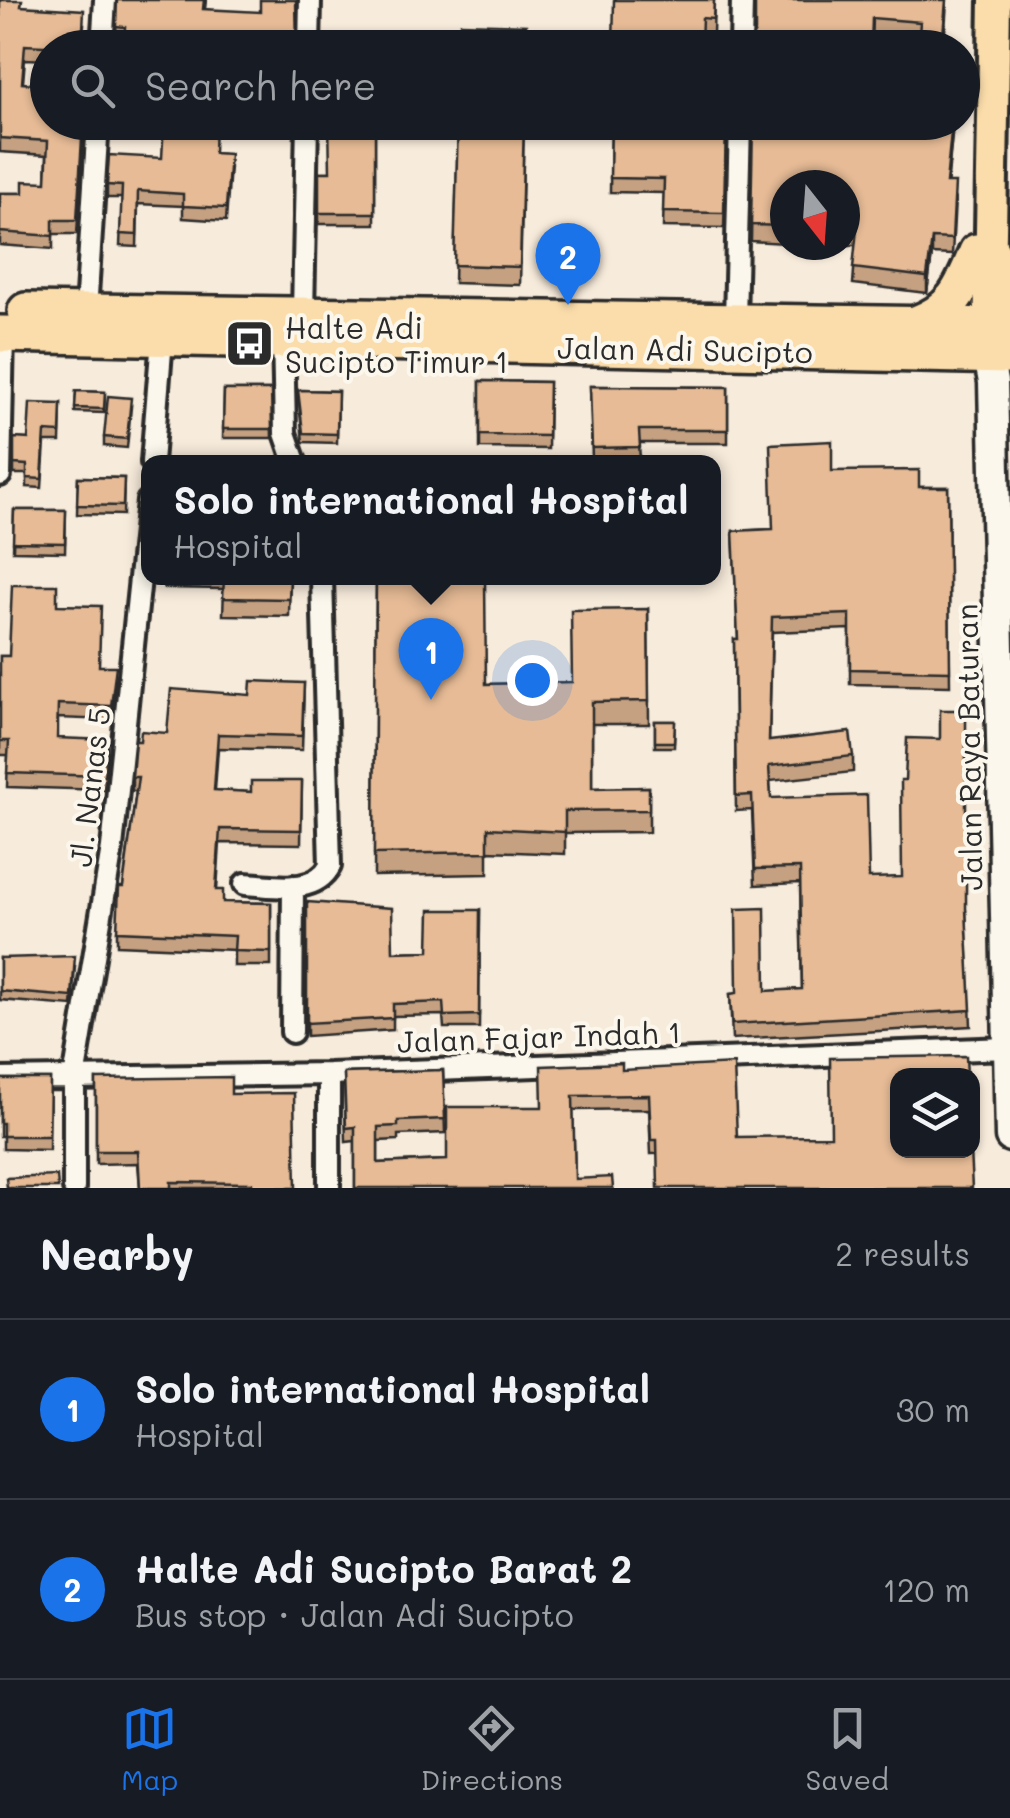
<!DOCTYPE html>
<html lang="en">
<head>
<meta charset="utf-8">
<style>
	:root { --surface:#171b24; --page:#20242c; --text:#f1f3f6; --muted:#9ea1a6; --line:#363941; --accent:#1a73e8 }
	body { margin:0; font-family:Mali,sans-serif; background:var(--page); color:var(--text) }
	.controls { position:absolute; right:30px; bottom:30px; display:grid; overflow:hidden; border-radius:20px; box-shadow:0 2px 8px #0004 }
	.controls button { width:90px; height:90px; display:grid; place-items:center; padding:0; border:0; border-bottom:2px solid var(--line); background:var(--surface); color:var(--text); font:50px sans-serif }
	.compass { position:absolute; left:770px; top:170px; width:90px; height:90px; border-radius:50%; background:var(--surface); box-shadow:0 2px 8px #0004; rotate:163deg }
	.you { position:absolute; left:532px; top:680px; width:35px; height:35px; margin:-25px; border:8px solid #fff; border-radius:50%; background:#1a73e8; box-shadow:0 0 0 15px #1a73e833 }
	.badge { display:grid; place-items:center; width:65px; height:65px; border-radius:50%; background:var(--accent); color:#fff; font-size:32px; font-weight:700 }
	.pin { position:absolute; translate:-50% -82px; filter:drop-shadow(0 2px 5px #0008) }
	.pin::after { content:''; position:absolute; top:52px; width:35px; height:30px; background:inherit; clip-path:polygon(0 0,100% 0,50% 100%) }
	.popup { position:absolute; left:141px; top:455px; width:580px; height:130px; box-sizing:border-box; display:grid; place-content:center; border-radius:20px; background:var(--surface); filter:drop-shadow(0 2px 8px #0005); font-size:32px; white-space:nowrap; color:var(--muted) }
	.popup b { font-size:38px; color:var(--text) }
	.popup::after { content:''; position:absolute; left:50%; top:100%; margin-left:-20px; border:20px solid transparent; border-top-color:var(--surface) }
	.list { margin:0; padding:0; list-style:none }
	h2 { display:flex; justify-content:space-between; align-items:center; height:130px; margin:0; padding:0 40px; font-size:42px }
	h2 small { font-size:32px; font-weight:400; color:var(--muted) }
	.list li { display:grid; grid-template-columns:65px 1fr auto; gap:30px; align-items:center; box-sizing:border-box; height:180px; padding:0 40px; border-top:2px solid var(--line) }
	.list b { display:block; font-size:38px; white-space:nowrap }
	.list p { margin:0; font-size:32px; white-space:nowrap; color:var(--muted) }
	.list em { font-size:32px; font-style:normal; color:var(--muted) }
	.icon { flex:none; width:55px; height:55px; fill:none; stroke:currentColor; stroke-width:2; stroke-linecap:round; stroke-linejoin:round }
	.map { position:relative; flex:none; width:1010px; height:1188px; overflow:hidden }
	.search { position:absolute; background:var(--surface); box-shadow:0 2px 8px #0004; left:30px; right:30px; top:30px; height:110px; display:flex; align-items:center; gap:25px; box-sizing:border-box; padding:0 35px; border-radius:55px; color:var(--muted); font-size:38px }
	.sheet { height:490px; background:var(--surface) }
	nav { display:flex; justify-content:space-around; align-items:center; box-sizing:border-box; height:140px; border-top:2px solid var(--line); background:var(--surface); font-size:28px; color:var(--muted) }
	nav a { display:grid; justify-items:center; gap:5px }
	nav .on { color:var(--accent) }
	.map>svg:first-child { display:block }
</style>
</head>
<body>
<div class="map">
<svg width="1010" height="1188" viewBox="0 0 1010 1188">
	<rect width="100%" height="100%" fill="#f7ebdb"/>
	<filter id="ink" filterUnits="userSpaceOnUse"><feTurbulence type="fractalNoise" baseFrequency=".01" numOctaves="2"/><feDisplacementMap in="SourceGraphic" scale="20" xChannelSelector="R" yChannelSelector="G"/><feConvolveMatrix kernelMatrix="1 2 1 2 8 2 1 2 1" color-interpolation-filters="sRGB"/></filter>
	<g filter="url(#ink)">
		<g fill="none" stroke-linecap="round" stroke-linejoin="round">
			<defs>
				<path id="street" d="M102,48l3,-48
					M309,48l1,-48
					M741,48l1,-48
					M86,311l12,-189
					M303,313l4,-191
					M735,320l5,-198
					M283,332l2,101 10,29
					M152,462l10,-123
					M0,475l3,-141
					M245,884c27,1 69,12 85,-18l-8,-288
					M292,1032l1,-146
					M329,1074v114
					M0,1079l329,-5 678,-26
					M74,1188v-109l38,-231 36,-347"/>
				<path id="secondary" d="M988,356l5,26 17,755"/>
				<path id="primary" d="M989,347l6,-347"/>
				<path id="highway" d="M991,252l19,43
					M26,311l984,15
					M916,324c38,-14 46,-36 61,-72
					M0,334l1010,22"/>
			</defs>
			<!-- street casing -->
			<use href="#street" stroke="#2b2b2b" stroke-width="28"/>
			<!-- secondary casing -->
			<use href="#secondary" stroke="#2b2b2b" stroke-width="35"/>
			<!-- primary casing -->
			<use href="#primary" stroke="#2b2b2b" stroke-width="38"/>
			<!-- highway casing -->
			<use href="#highway" stroke="#2b2b2b" stroke-width="42"/>
			<!-- street -->
			<use href="#street" stroke="#fbf7ec" stroke-width="20"/>
			<!-- secondary -->
			<use href="#secondary" stroke="#fbf7ec" stroke-width="28"/>
			<!-- primary -->
			<use href="#primary" stroke="#fbddab" stroke-width="30"/>
			<!-- highway -->
			<use href="#highway" stroke="#fbddab" stroke-width="35"/>
		</g>
		<!-- wall -->
		<path fill="#c6a181" stroke="#2b2b2b" stroke-width="2.5" d="M0,0l84,24 -2,24h-34v12l-23,-1 -2,24 60,53 -6,98h-24v15l-53,-4v-52h23l23,-11 1,-27 -47,-3z
			M117,0h89l-1,9 92,39 -181,-8z
			M714,0l-1,34 -11,-2v16h-89z
			M755,0h192l-3,48h-26l1,-10 -47,-4 -117,-2z
			M375,122v102h-56v-52h11z
			M458,122h66l-4,163 -66,-2z
			M611,122h116l-3,106 -61,-1 1,-34 -54,-1z
			M753,122l199,12 -5,49 8,16 -3,56 -20,-1 -5,39 -74,-9 3,-39h-11v-60h-60v58l-34,-2z
			M214,153l16,13 -4,55 -43,-3v-12l-45,-2 -1,43 -17,-1 2,-48h-15v-13l55,-27z
			M480,381l69,1 -1,67 -68,-1z
			M590,386l138,1v56h-89l1,17 -48,1z
			M224,390h47l1,48h-49z
			M298,390l40,1 -1,52 -34,-1z
			M76,391l29,1 -1,21 -29,-1z
			M61,404l-1,38h-15l-3,46 -15,-1v-13h-13v-36l14,1z
			M131,407l-4,41 -23,-2v-9z
			M832,471l87,16h29l2,199 -100,-2v-55l-78,3 -3,109 84,15v16l-83,9 1,17 98,80 97,32 5,116 -239,13 -2,-45 72,-5 -2,-106 -45,2 -3,-75 -16,1 -2,-172h4l-5,-108 40,-2z
			M78,477l46,1 -1,37 -46,-1z
			M14,510h52l-1,42 -52,-1z
			M164,578h126l-1,38 -66,-1 1,-26 -60,-1z
			M376,578l110,106 86,-2 76,-73 1,115h-57v64l57,-1v45l-84,1v21l-77,-3v23l-114,2z
			M57,605l42,61 17,14 -5,40 -53,-2v20l50,16 -4,36 -97,-3 1,-32h-8v-99h9z
			M304,683l-2,67 -84,-2 -3,42 36,2 51,-11 -1,63 -81,-1 -3,47 6,12 48,1v63h-37v-16l-117,-5v-14l19,-140h-4v-14l8,-36 27,-8 83,-38z
			M655,721h20l-1,26h-19z
			M307,902l86,50 36,-1 51,-41 -1,118h-35l-1,-13 -50,1v14l-86,6z
			M0,958l75,8 -3,40 -72,-6z
			M443,1070l2,63 -47,2v5l-20,1v22l69,-3 175,-90 115,67 161,13 -247,4 -2,-45 -76,1 2,69 -220,9v-47l-9,1 -2,-69z
			M0,1079h50l-1,71 -46,-1v-13h-3z
			M96,1079l135,15 65,94h-156l-2,-25 -42,1z"/>
		<!-- shaded-wall -->
		<path fill="#a18369" stroke="#2b2b2b" stroke-width="2.5" d="M952,122v12l-6,65v-16z
			M932,238v16l-5,39v-16z"/>
		<!-- building -->
		<path fill="#e6bb96" stroke="#2b2b2b" stroke-width="2.5" d="M0,0h22l-1,6 63,4 -2,38 -57,-3 -3,38 26,2v37h35l-6,98h-24v16l-53,-4v-39h23v-12l23,1 2,-41 -48,-3z
			M117,0h87l-1,9 57,3v-12h36l1,48h-173l1,-21 -9,-1z
			M614,0h100l-1,19 -11,-1 -1,27 -39,-1v4h-49z
			M755,0h191l-4,48h-24l2,-26 -48,-4 -1,30h-123v-4l7,-12z
			M461,23l65,2v23h-66z
			M164,122h51l-1,31 16,1 -4,54 -43,-2v-12l-45,-3 -1,44 -17,-1 2,-48 -15,-1 2,-30 53,3z
			M329,122h46v91h-56v-41h11z
			M458,122h66l-4,145 -66,-2z
			M611,122h115l-2,91 -61,-1 1,-33 -54,-1z
			M753,122h199l-6,61h9l-3,56 -20,-1 -5,39 -74,-9 4,-39 -12,-1v-43h-60v41l-34,-1z
			M480,381l69,1 -1,54 -68,-1z
			M590,386l138,1v43h-89l1,17 -48,1z
			M224,390h47l1,39h-49z
			M298,390l40,1 -1,43 -34,-1z
			M76,391l29,1 -1,17 -29,-1z
			M108,396l23,2 -4,41 -23,-2z
			M30,403l31,1 -1,29 -15,-1 -3,47 -15,-1v-13l-13,-1v-26l14,1z
			M832,441v30l87,-1v17h29l2,184 -100,-2v-55l-78,3 -3,124 81,-9 3,24 -84,10 2,32 96,-3 2,83 33,-1 -1,-97h4l2,-42 33,1v-29h26v199l5,101 -239,14 -2,-30 7,-1 -1,-84 29,-1 1,83 36,-2 -2,-121 -45,1 -3,-74 -16,1 -2,-157h4l-5,-108 40,-2 -3,-85z
			M78,477l46,1 -1,28 -46,-1z
			M14,510h52l-1,33 -52,-1z
			M224,578h66l-1,21 -66,-1z
			M376,578h109l1,106 86,-2 -1,-72 77,-1 1,92 -57,1v86l57,-1v23l-84,1v21l-77,-4v24l-114,2z
			M12,585h45v20l44,1 -2,60h17l-5,40 -53,-2 -1,34 51,2 -4,36 -97,-3 2,-32h-9v-85h9z
			M251,681l53,2 -2,53 -84,-2 -4,56 37,2v-11h51l-1,49 -81,-1 -4,61h7v12l48,1v49l-37,-1 1,-15 -118,-5 2,-44h4l15,-110h-6l3,-36h5l1,-10 26,2 4,-44 79,6z
			M655,721h20l-1,21h-19z
			M307,902l85,6 1,44 36,-1 1,-41h50l-1,105 -35,1 -1,-14 -50,2v14l-86,5z
			M75,956l-3,41 -72,-6v-33z
			M966,1056l1,20h-69v74h72l2,38h-314l-1,-48h-6l-2,-45 -76,1 2,83 37,-2 1,11h-258v-61l-9,1 -2,-55 99,-3 2,49 -47,2v5l-20,1v36l69,-3v-53h95l-1,-41 81,-3v7l112,-6 3,73 94,-1 -1,-78z
			M231,1077v17l63,-1 2,95h-44v-5l-81,-1v6h-31l-2,-37h-42v-72z
			M0,1079h50l-1,57h-46v-13h-3z
			M57,1176l1,12h-51l-1,-10z"/>
	</g>
	<!-- icons -->
	<defs>
		<symbol id="bus-square" viewBox="-11 -11 22 22"><rect x="-9" y="-9" width="18" height="18" rx="4" fill="#2b2b2b" stroke="#fbf7ec"/><path d="M-5-6H5V4H4V6H2V4H-2V6H-4V4H-5ZM-3.5-4V0h7V-4ZM-3.5 1.2v1.5H-2V1.2ZM2 1.2v1.5H3.5V1.2Z" fill="#fff"/></symbol>
	</defs>
	<g fill-rule="evenodd">
		<use href="#bus-square" x="222" y="316" width="55" height="55"/>
	</g>
	<g text-anchor="middle" dominant-baseline="central" stroke-width="8" stroke-linejoin="round" paint-order="stroke">
		<!-- poi labels -->
		<g font-size="30" fill="#2b2b2b" stroke="#fbf7ec" text-anchor="start">
			<text x="285" y="327">Halte Adi<tspan x="285" dy="34">Sucipto Timur 1</tspan></text>
		</g>
		<!-- street labels -->
		<g font-size="30" fill="#2b2b2b" stroke="#fbf7ec">
			<text transform="translate(685 349) rotate(1)">Jalan Adi Sucipto</text>
			<text transform="translate(968 747) rotate(-91)">Jalan Raya Baturan</text>
			<text transform="translate(89 787) rotate(-83)">Jl. Nanas 5</text>
			<text transform="translate(539 1036) rotate(-2)">Jalan Fajar Indah 1</text>
		</g>
	</g>
</svg>
<div class="controls">
<button><svg class="icon" aria-label="layers" viewBox="0 0 24 24"><path d="M12 4l9 5-9 5-9-5zM3 14l9 5 9-5"/></svg></button>
</div>
<svg class="compass" viewBox="-18 -18 36 36"><path d="M0-13l5 13h-10z" fill="#e53935"/><path d="M0 13l5-13h-10z" fill="#9ea1a6"/></svg>
<div class="you"></div>
<div class="pin badge" style="left:431px;top:700px">1</div>
<div class="popup"><b>Solo international Hospital</b>Hospital</div>
<div class="pin badge" style="left:568px;top:305px">2</div>
<div class="search"><svg class="icon" aria-label="search" viewBox="0 0 24 24"><circle cx="10" cy="10" r="6"/><path d="M15 15l6 6"/></svg>Search here</div>
</div>
<section class="sheet">
<h2>Nearby<small>2 results</small></h2>
<ul class="list">
<li><span class="badge">1</span><div><b>Solo international Hospital</b><p>Hospital</p></div><em>30 m</em></li>
<li><span class="badge">2</span><div><b>Halte Adi Sucipto Barat 2</b><p>Bus stop · Jalan Adi Sucipto</p></div><em>120 m</em></li>
</ul>
</section>
<nav>
<a class="on"><svg class="icon" aria-label="map" viewBox="0 0 24 24"><path d="M3 6l6-2 6 2 6-2v14l-6 2-6-2-6 2zM9 4v14M15 6v14"/></svg>Map</a>
<a><svg class="icon" aria-label="directions" viewBox="0 0 24 24"><path d="M12 3l9 9-9 9-9-9zM9 14v-3h6M13 9l2 2-2 2"/></svg>Directions</a>
<a><svg class="icon" aria-label="saved" viewBox="0 0 24 24"><path d="M7 4h10v16l-5-4-5 4z"/></svg>Saved</a>
</nav>
</body>
</html>
